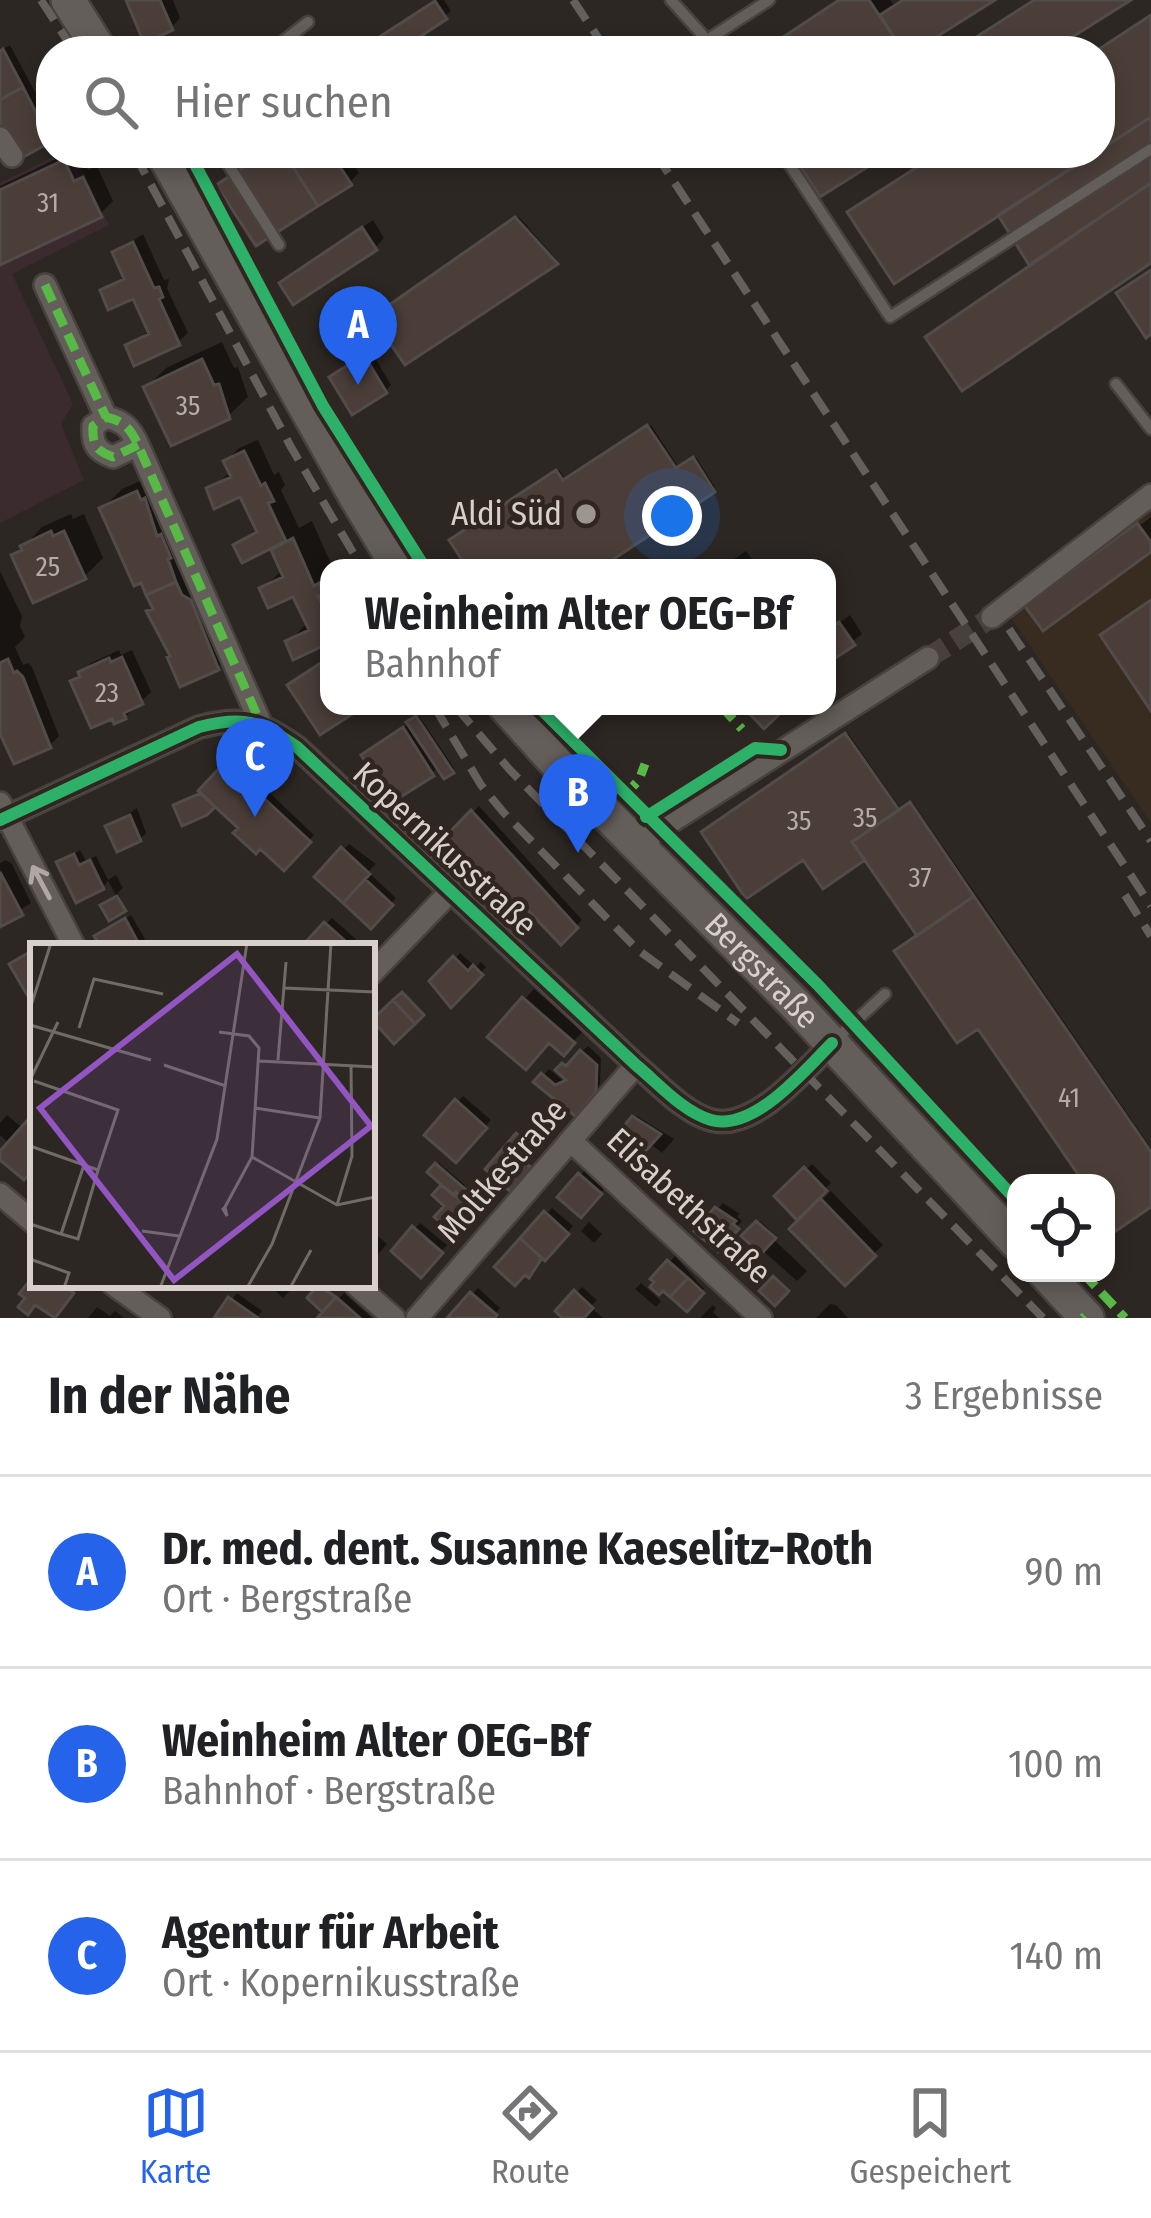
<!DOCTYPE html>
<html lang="de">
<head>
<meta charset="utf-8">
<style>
	:root { --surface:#fff; --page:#f6f6f6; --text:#202124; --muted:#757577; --line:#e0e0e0; --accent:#2563eb }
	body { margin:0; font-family:"Fira Sans Condensed",sans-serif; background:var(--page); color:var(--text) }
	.controls { position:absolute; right:36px; bottom:36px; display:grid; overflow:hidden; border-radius:24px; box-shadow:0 6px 18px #0003 }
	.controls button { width:108px; height:108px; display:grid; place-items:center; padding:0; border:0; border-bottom:3px solid var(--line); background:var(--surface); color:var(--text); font:60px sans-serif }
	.you { position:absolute; left:672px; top:516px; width:42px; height:42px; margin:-30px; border:9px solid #fff; border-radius:50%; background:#1a73e8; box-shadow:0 0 0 18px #1a73e833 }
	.badge { display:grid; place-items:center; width:78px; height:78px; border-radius:50%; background:var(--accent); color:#fff; font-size:39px; font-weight:700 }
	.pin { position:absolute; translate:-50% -99px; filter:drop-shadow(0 3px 6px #0008) }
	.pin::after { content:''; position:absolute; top:63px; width:42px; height:36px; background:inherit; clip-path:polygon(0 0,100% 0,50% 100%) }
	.popup { position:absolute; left:320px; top:559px; width:516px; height:156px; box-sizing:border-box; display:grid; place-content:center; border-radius:24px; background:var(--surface); filter:drop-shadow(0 3px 9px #0005); font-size:39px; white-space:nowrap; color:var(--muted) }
	.popup b { font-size:45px; color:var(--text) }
	.popup::after { content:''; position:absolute; left:50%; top:100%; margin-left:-24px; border:24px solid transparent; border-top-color:var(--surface) }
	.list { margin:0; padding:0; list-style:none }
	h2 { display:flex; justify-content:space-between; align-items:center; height:156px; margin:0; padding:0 48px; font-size:51px }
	h2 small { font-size:39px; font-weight:400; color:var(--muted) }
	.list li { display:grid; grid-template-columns:78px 1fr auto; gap:36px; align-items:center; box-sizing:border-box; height:192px; padding:0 48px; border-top:3px solid var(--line) }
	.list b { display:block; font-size:45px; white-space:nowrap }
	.list p { margin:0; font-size:39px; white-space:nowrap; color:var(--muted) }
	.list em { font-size:39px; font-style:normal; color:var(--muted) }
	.icon { flex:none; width:66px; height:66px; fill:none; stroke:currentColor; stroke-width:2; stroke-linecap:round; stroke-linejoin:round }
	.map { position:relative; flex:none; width:1151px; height:1318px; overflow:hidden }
	.search { position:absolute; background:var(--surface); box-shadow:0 6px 18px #0003; left:36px; right:36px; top:36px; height:132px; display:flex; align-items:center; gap:30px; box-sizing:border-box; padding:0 42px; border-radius:48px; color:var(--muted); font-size:45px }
	.sheet { height:732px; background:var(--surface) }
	nav { display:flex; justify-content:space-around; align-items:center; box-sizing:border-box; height:168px; border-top:3px solid var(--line); background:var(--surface); font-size:33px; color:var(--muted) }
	nav a { display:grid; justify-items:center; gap:6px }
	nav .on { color:var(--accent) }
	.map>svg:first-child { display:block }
</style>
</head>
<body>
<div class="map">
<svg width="1151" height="1318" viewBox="0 0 1151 1318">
	<rect width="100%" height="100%" fill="#2d2723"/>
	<!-- industrial -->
	<path fill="#382c20" d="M1151,513v310l-142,-208z"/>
	<!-- education -->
	<path fill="#3b2a2e" d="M62,153h12l35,72 -97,49 61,130 -12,20 23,56 -84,43v-340z"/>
	<!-- shadow -->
	<path fill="#0007" d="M129,0h44l7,18 -9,10z
		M437,0h7l7,11 -6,5 -52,35h-14l1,-13z
		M837,0h53l3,4 7,-4h91l-79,51h-151z
		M1031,0h94l-80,51h-94z
		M1151,14v245l-222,78 103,-73 -33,-53 -148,2 13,-13 72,-47h164v-102h-7z
		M10,45l41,77v17l-33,18 -18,-32v-74z
		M68,153h11l9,17 9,-4 16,35 -13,13 -100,48v-76z
		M269,153h78l12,20 -9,9z
		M519,217l38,43 -151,100 -30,-43z
		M373,220l11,18 -9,10 -93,35z
		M143,234l21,46 5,-1 -2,9 21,45 -10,9 -50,4 22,-16 -16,-34 -30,-6 22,-15 -10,-23z
		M222,342l12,26 4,-1 10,30 -20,19 -81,-29 19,-19z
		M371,351l20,34 -6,6 -46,-19z
		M651,425l28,43 17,-11 19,30 -121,81 -141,-27 106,-71 7,10z
		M258,440l16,35 5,-3 6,13 -4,5 18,38 13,-7 21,47h-4v72l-40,2 19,-20 -14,-29 -31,-4 20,-20 -9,-19 10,-9 -48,4 22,-17 -17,-35 -32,-4 22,-17 -5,-11 13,-13z
		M156,474l44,102 10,5 27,67 -20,20 -44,-13 -23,-43 5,-5 -52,-99 19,-19z
		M71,514l2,5 11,-5 19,44 -19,19 -69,-21 27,-29z
		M1151,517v31l-123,58z
		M746,551l13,17h-38z
		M0,571l22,45 -2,10 5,11 -10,10 8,18 5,-2 4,4 27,69 -9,9 -50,-19z
		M850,615l12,19 -27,21 -8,-12v-11z
		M119,650l2,5 11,-5 19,42 -26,25 -52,-36 18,-18z
		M329,660v46h30l-38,25 -30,-45z
		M419,716l35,52 -9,7 -6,-9 -7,7 -67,-17z
		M848,733l54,78 11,-8 238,345v55l-45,7v-27h-19l-221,-327h-62l-100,-23z
		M233,758l81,77 -30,32 -69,-65 -10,11 -29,-8 32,-17z
		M479,806l103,114 -21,21 -45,-47 -70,-54z
		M137,808l9,25 -6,6 -31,-12z
		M349,844l27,20 -8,8 28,26 -25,27 -52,-49z
		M80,850l6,11 10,-5 12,24 8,-5 7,13 -5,4 6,17 -16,-28 -5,6 -43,-24z
		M6,860l6,4 19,39 -31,20v-60z
		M131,915l14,24 -7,7h-35l-5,-10z
		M332,918l24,21 -7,7h-43z
		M460,953l16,14 5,-5 5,5 -35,37 -18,-23z
		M534,989l49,42 -19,21 -14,-12 -59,-4z
		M588,1046l13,12 -1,26 -19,23 -43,-26 11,-12 14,12 5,-3 -8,-8z
		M463,1096l28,24 -35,39 -28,-24z
		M7,1115l17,14 9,-11v49l-33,-32v-12z
		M637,1116l37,23 -12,14 -12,-10 -29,-7z
		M439,1163l26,22 -4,5 20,15 -25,28 -8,-27 -12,-11 10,-10 -15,-13z
		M812,1164l19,19 -34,33 -19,-20z
		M586,1169l20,18 -26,27 -19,-17z
		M831,1191l52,54 -38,37 -52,-53z
		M723,1203l17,11 -3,2 5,5 -24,27 -20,-18z
		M552,1208l21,18 -22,25 -22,23 -30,-8z
		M760,1221l15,14 -3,3 35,33 -10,10 -51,-45z
		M589,1222l13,12 -8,9 -13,-12z
		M420,1223l27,22 -26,29 -26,-23z
		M372,1231l15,13 -14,16 -1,-1z
		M675,1256l29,33 -17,19 -33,-30z
		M641,1283l20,18 -5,6 -21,-18z
		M269,1285h26l-12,13z
		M582,1287l15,13 -7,7 13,11h-36l-8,-7z
		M478,1288l22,20 -9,10h-40z
		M237,1293l25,18 -5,7h-39z
		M344,1293l28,25h-51z
		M830,1304l6,1 12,13h-32z
		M713,1305l3,3 -3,4 6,6h-19z
		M97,1307l13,9 5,-5 9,7h-36z"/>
	<!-- building -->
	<path fill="#4b3e39" stroke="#514c49" stroke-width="3" d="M126,0h34l13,30 -29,13z
		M839,0h30l34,51h-141z
		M903,0h92l-81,51h-11l-23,-36z
		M1034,0h97l-81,51h-96z
		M435,1l12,18 -49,32h-23l-5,-8z
		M1151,15v102l-51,33v-99h-4z
		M3,49l20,38 -23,13v-49z
		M23,87l28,55 -35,19 -16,-30v-31z
		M1151,117v66l-122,82 -31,-50z
		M266,153h18l34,53 -62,40 -40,-61z
		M284,153h47l21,32 -34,21z
		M792,153h98l-70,44z
		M939,153h156l-201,131 -47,-72z
		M64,160l10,21 9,-4 19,40 -102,48v-75z
		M1151,183v80l-189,128 -37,-54z
		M515,217l43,47 -153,101 -33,-48z
		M362,227l15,23 -84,55 -14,-22z
		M133,242l21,46 5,-1 4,10 -4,2 21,46 -46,21 -9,-21 24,-11 -16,-35 -25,11 -8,-20 24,-11 -12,-27z
		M1151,270v64l-5,4 -30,-45z
		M364,355l23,38 -35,22 -23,-38z
		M202,359l12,26 5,-1 11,35 -59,27 -28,-59z
		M647,425l29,43 17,-11 22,35 -115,76h-133l-18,-28 107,-70 7,10z
		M244,451l17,35 4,-3 9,18 -6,2 18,38 -44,22 -9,-18 24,-13 -17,-35 -26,12 -8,-21 25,-11 -8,-16z
		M137,491l4,9 4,-2 12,38 4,-2 10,24 -3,1 8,23 -30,13 -5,-12 -7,3 -35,-78z
		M1137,523l14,19v10l-108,79 -19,-26z
		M51,531l2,5 11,-5 22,48 -53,24 -22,-48 11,-5 -2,-4z
		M293,538l21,48 5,-3 4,11 -5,2 11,23v24l-36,17 -8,-19 24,-11 -16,-33 -25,11 -9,-20 24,-11 -12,-27z
		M176,582l6,13 9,5 28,70 -39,17 -13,-30 3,-1 -24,-45 7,-2 -7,-14z
		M1151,600v111l-51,-76z
		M839,622l16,23 -21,14 -7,-10v-19z
		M122,657l21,47 -19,9 2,6 -12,5 -2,-5 -21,9 -21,-47 10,-4 -2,-5 31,-14 2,4z
		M8,659l6,14 3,-2 6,6 28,71 -37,16 -14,-30v-71z
		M327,659l2,47 31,3 -40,26 -33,-50z
		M742,706h46l-24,23z
		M416,716l38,57 -10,6 -38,-57z
		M403,727l31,49 -43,27 -30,-48z
		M845,733l54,77 -47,32 13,18 -42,29 -20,-29 -57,39 -45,-67z
		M225,762l86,80 -27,29 -24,-22 -4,5 -23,-21 5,-5 -40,-37z
		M201,793l14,14 -8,8 -25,11 -9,-21z
		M910,802l64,94 -57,40 -65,-94z
		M471,810l107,118 -17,17 -45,-47 -3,3 -13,-14 -6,6 -52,-53z
		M130,815l11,26 -24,11 -12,-26z
		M341,847l29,27 -27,29 -29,-26z
		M74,854l5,11 11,-5 14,29 -28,14 -20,-41z
		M0,872l23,43 -23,12z
		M365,879l28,26 -22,24 -28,-26z
		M117,896l9,15 -17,10 -9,-16z
		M974,896l177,256v55l-35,24 -10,-16v-32h-22l-106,-154 -21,14 -63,-92z
		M125,918l15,28h-40l-6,-10z
		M324,922l27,24h-49z
		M33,950v55l-24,-41z
		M453,956l15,15 5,-6 10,10 -32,33 -22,-27z
		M402,992l22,23 -9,9 -22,-24z
		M522,997l53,46 -11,13 -15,-13 -23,27 -39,-33z
		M393,1000l22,24 -21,20 -22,-24z
		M580,1050l17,15 -1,27 -20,25 -43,-35 8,-9 14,12 11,-5 -11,-10 7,-7 4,3z
		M455,1099l32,29 -31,35 -32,-28z
		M33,1114v56l-9,10 -24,-20v-9z
		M632,1116l29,18 -20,22 -23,-14 3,-2 -5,-4z
		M516,1133l17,14 -11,13 11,9 -21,24 -27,-24z
		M435,1163l30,26 -6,7 -3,-4 -3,3 -26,-23z
		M804,1167l23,24 -30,29 -23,-24z
		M578,1173l24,21 -21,24 -24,-21z
		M441,1185l37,28 -22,24 -22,-20 10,-11 -12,-11z
		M820,1198l56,58 -31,30 -56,-57z
		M715,1207l21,14 -3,3 6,5 -21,23 -24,-21z
		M544,1211l25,23 -24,27 -25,-23z
		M756,1221l20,17 -15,16 -20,-18z
		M412,1226l31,27 -22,25 -30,-27z
		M520,1238l22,20 -13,20 -4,-3 -10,11 -21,-19z
		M667,1260l21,18 -18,19 -7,-6 -4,4 -9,-8 4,-5 -4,-3z
		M773,1276l16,15 -14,15 -16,-15z
		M688,1278l16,15 -17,19 -17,-15z
		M27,1284l6,4 3,-3h27l11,8 -19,25 -20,-13 -7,10 -10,-8 7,-9 -6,-4z
		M318,1285l18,12 -14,15 -15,-14z
		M574,1290l19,18 -9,10h-22l-7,-7z
		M470,1292l27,23 -2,3h-48z
		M228,1297l30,21h-44z
		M336,1297l24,21h-43z"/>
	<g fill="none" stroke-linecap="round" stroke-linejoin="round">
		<!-- minor-tunnel -->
		<path stroke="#47403c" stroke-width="21" stroke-dasharray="21 10" stroke-linecap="butt" d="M928,658l64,-41"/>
		<defs>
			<path id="service" d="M671,0l36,40
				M271,51l37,-29
				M714,51l-7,-11 62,-40
				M221,153l58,92
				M782,153l108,164 261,-168
				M1116,384l35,45
				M834,1041l51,-47"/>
			<path id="minor" d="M0,138l12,18
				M45,285l61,132
				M138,445l-25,12c-17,-6 -21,-13 -20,-31l13,-9c18,4 25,12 32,28l122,277
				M992,617l159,-122
				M0,803l74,143
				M0,820l199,-93c46,-12 61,-5 98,20l339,318c22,18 47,47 75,55 43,12 94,-50 121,-77
				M639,845l19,-15 270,-172
				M372,973l79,-82
				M572,1142l189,176
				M0,1194l33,28
				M114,1285l46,33
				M356,1285l38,33
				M417,1318l219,-253"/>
			<g id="secondary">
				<path d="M68,0l32,51"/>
				<path d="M163,153l193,344 43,71"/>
				<path id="s1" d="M505,706l53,59 237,239 221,238"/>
				<path d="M1045,1273l42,45"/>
			</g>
		</defs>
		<!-- service casing -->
		<use href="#service" stroke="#48423f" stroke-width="15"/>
		<!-- minor casing -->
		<use href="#minor" stroke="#48423f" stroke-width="26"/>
		<!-- secondary casing -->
		<use href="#secondary" stroke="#48423f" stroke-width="38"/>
		<!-- service -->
		<use href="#service" stroke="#635e5a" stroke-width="10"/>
		<!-- minor -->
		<use href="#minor" stroke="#635e5a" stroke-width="21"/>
		<!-- secondary -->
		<use href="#secondary" stroke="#635e5a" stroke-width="33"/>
		<!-- rail -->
		<path stroke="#64605d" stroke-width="8" stroke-dasharray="24 12" stroke-linecap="butt" d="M41,0l33,51
			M573,0l34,51
			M134,153l157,294 71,121
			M655,153l496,753
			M1009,629l142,212
			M434,706l47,79 23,28 134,137 100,73
			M455,706l54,63 534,549
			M1125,895l26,41"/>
		<!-- quiet -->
		<path stroke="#58b947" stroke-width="9" stroke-dasharray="18 9" stroke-linecap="butt" d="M45,285l61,132
			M138,445l-25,12c-17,-6 -21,-13 -20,-31l13,-9c18,4 25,12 32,28l122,277
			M721,706l21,23
			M624,796l15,-16 6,-16
			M1083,1273l42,45
			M1083,1318l2,-2"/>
		<defs>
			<path id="cycleway" d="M189,153l134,253 102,162
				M538,706l280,279 198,215
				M646,817l109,-69 26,2
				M0,820l199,-93c46,-12 61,-5 98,20l339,318c22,18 47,47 75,55 43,12 94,-50 121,-77"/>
		</defs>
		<!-- cycleway casing -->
		<use href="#cycleway" stroke="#31261f" stroke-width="20"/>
		<!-- cycleway -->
		<use href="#cycleway" stroke="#2db169" stroke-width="12"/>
	</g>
	<!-- one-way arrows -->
	<defs><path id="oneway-shaft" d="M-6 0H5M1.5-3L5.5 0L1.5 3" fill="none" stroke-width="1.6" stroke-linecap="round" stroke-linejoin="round" transform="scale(3)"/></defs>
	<use stroke="#afa8a3" href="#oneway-shaft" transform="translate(41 882) rotate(-118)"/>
	<!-- markers -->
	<circle fill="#9c9590" stroke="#31261f" stroke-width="4.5" cx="586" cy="514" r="12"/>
	<g text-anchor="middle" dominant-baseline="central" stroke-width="9" stroke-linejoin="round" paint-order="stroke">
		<!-- number labels -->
		<g font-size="27" fill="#b5aca6">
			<text x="48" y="203">31</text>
			<text x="188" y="406">35</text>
			<text x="48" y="567">25</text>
			<text x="107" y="693">23</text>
			<text x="865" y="818">35</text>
			<text x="799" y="821">35</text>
			<text x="920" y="878">37</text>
			<text x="1069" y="1098">41</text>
		</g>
		<!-- poi labels -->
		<g font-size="33" fill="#d8d0cb" stroke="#31261f" text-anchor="end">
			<text x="562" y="514">Aldi Süd</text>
		</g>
		<!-- street labels -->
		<g font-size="33" fill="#d8d0cb" stroke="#31261f">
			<text transform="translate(445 849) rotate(43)">Kopernikusstraße</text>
			<text stroke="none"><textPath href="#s1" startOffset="369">Bergstraße</textPath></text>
			<text transform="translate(502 1171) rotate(-49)">Moltkestraße</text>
			<text transform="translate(689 1206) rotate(43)">Elisabethstraße</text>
		</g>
	</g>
	<!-- overview -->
	<g transform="translate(30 943)">
		<rect width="345" height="345" fill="#2d2723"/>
		<path fill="none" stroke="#716b66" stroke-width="3" d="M254,45l91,4M0,66l21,-66M0,82l121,35M49,85l15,-49 69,15M189,89l30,4 10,12 -7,109 -27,50 -2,2 4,7 -2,-9M248,117l8,-98M229,118l116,6M134,122l62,21M0,137l28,-58M4,138l84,29 -20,60 -14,-5M225,165l65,10M0,203l54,19 -23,69 -31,-10M222,214l85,48 38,-8M307,262l15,-49 -1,-90M112,288l37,5M31,291l17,5 20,-69M0,316l39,14 -5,15M130,345l57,-149 30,-196M217,345l25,-44 48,-126 11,-175M260,345l21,-38"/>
		<path fill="#9255c2" fill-opacity="0.15" stroke="#9255c2" stroke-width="6" d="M207,11l134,172 -197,154 -134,-172z"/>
		<rect width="345" height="345" fill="none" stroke="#d8d0cb" stroke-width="6"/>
	</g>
</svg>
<div class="controls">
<button><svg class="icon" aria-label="locate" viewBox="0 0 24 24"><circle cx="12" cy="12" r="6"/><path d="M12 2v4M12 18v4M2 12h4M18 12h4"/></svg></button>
</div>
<div class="you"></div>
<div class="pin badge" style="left:358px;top:385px">A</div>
<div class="pin badge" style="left:578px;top:853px">B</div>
<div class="popup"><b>Weinheim Alter OEG-Bf</b>Bahnhof</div>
<div class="pin badge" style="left:255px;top:817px">C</div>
<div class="search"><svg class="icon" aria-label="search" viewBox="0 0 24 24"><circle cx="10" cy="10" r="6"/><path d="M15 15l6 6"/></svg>Hier suchen</div>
</div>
<section class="sheet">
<h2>In der Nähe<small>3 Ergebnisse</small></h2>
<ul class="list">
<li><span class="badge">A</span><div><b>Dr. med. dent. Susanne Kaeselitz-Roth</b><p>Ort · Bergstraße</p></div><em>90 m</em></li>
<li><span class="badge">B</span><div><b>Weinheim Alter OEG-Bf</b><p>Bahnhof · Bergstraße</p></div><em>100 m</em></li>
<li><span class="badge">C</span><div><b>Agentur für Arbeit</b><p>Ort · Kopernikusstraße</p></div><em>140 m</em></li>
</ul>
</section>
<nav>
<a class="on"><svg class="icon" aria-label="map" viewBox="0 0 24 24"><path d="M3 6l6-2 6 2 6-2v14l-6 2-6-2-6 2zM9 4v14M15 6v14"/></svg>Karte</a>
<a><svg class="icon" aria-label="directions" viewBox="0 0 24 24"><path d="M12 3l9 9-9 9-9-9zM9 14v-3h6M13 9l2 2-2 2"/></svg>Route</a>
<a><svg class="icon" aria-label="saved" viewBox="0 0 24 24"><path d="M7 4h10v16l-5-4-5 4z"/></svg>Gespeichert</a>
</nav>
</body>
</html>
